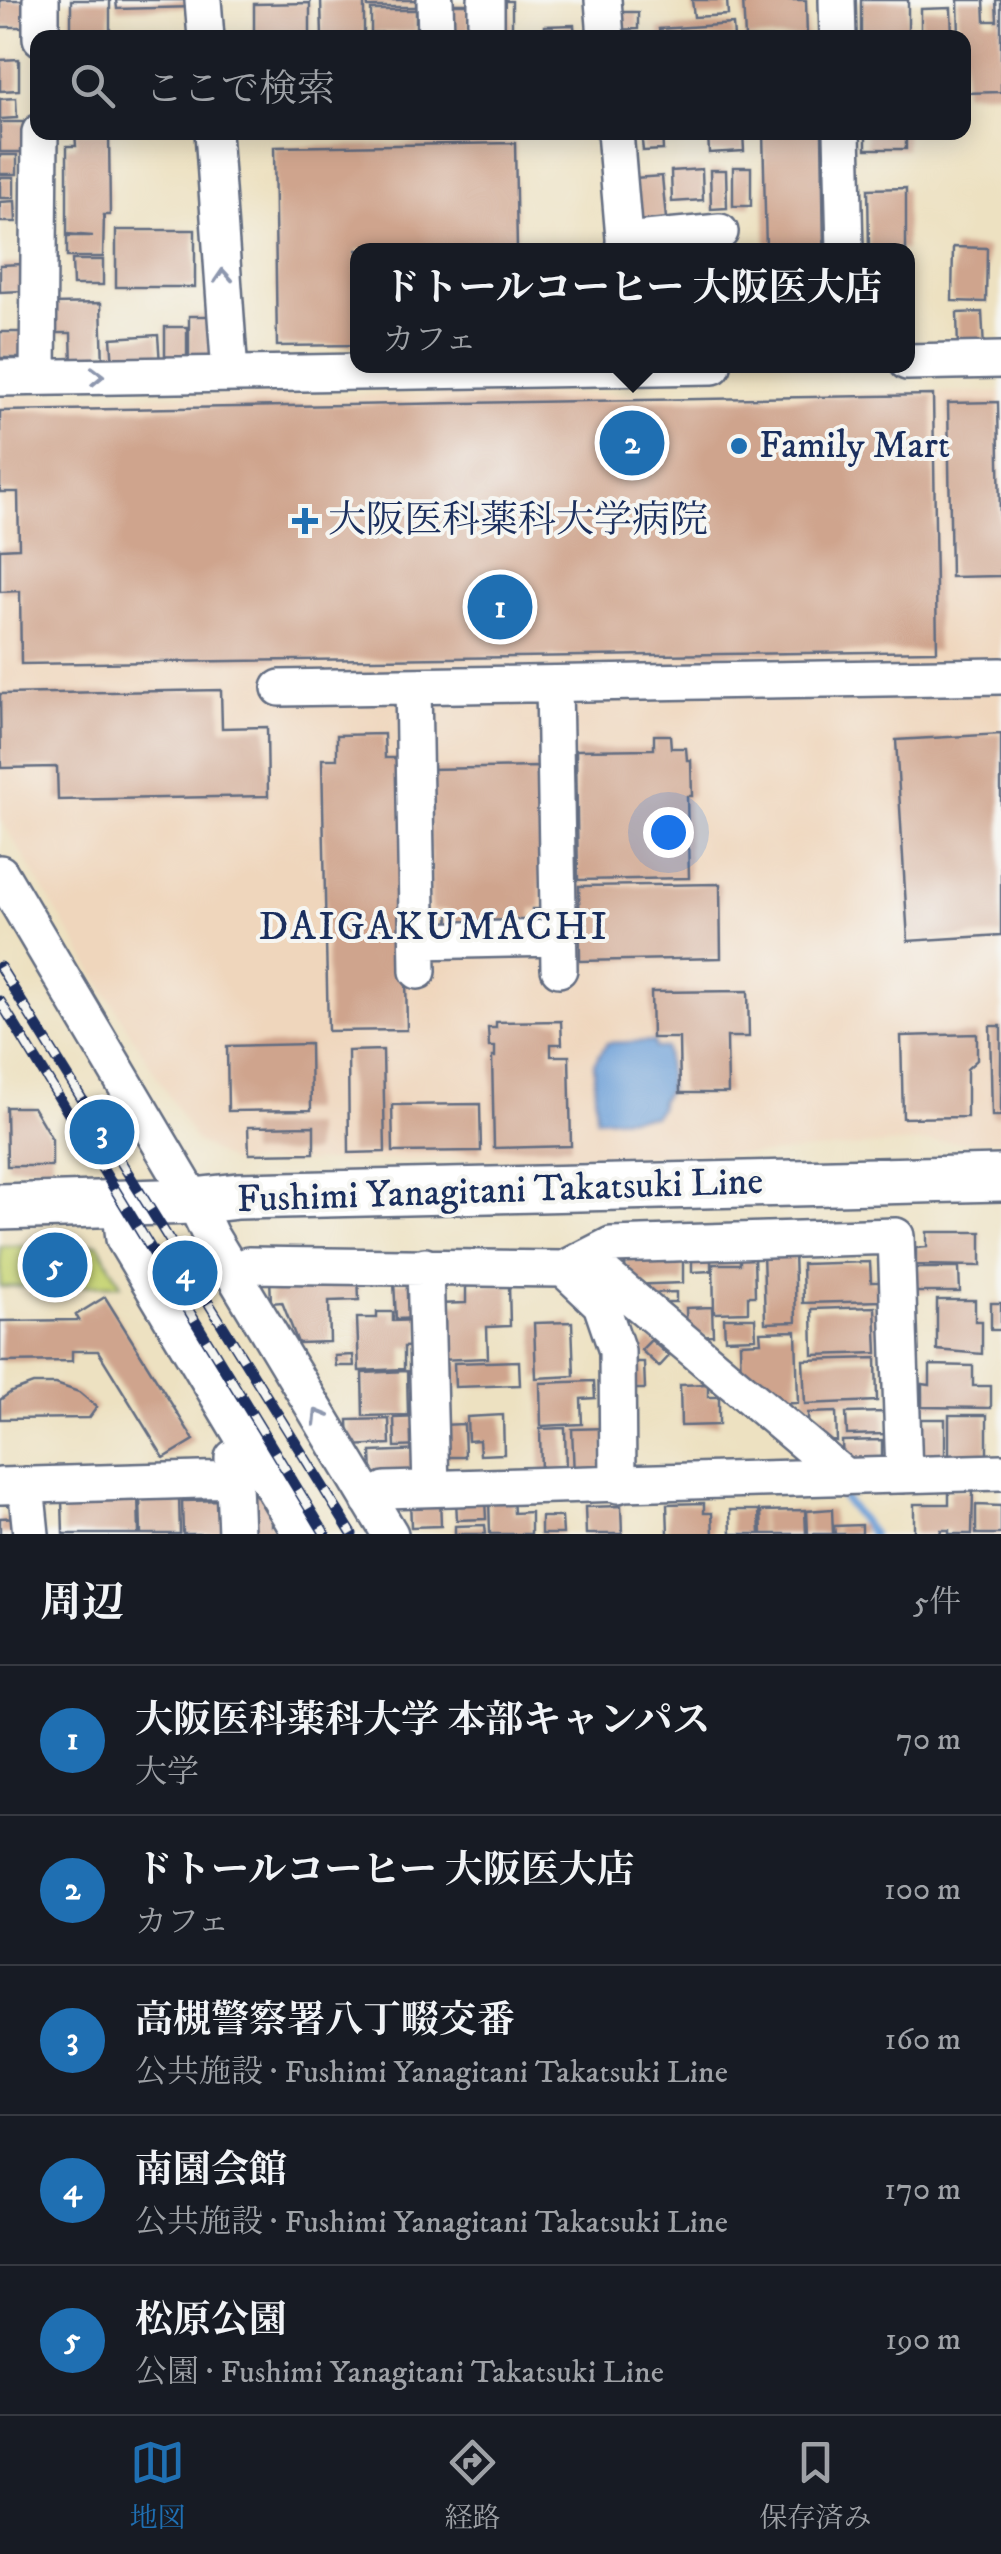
<!DOCTYPE html>
<html lang="ja">
<head>
<meta charset="utf-8">
<style>
	:root { --surface:#171b24; --page:#20242c; --text:#f1f3f6; --muted:#9ea1a6; --line:#363941; --accent:#1f6fb2 }
	body { margin:0; font-family:"IM FELL DW Pica","Noto Serif JP",serif; background:var(--page); color:var(--text) }
	.you { position:absolute; left:668px; top:832px; width:35px; height:35px; margin:-25px; border:8px solid #fff; border-radius:50%; background:#1a73e8; box-shadow:0 0 0 15px #1a73e833 }
	.badge { display:grid; place-items:center; width:65px; height:65px; border-radius:50%; background:var(--accent); color:#fff; font-size:32px; font-weight:700 }
	.pin { position:absolute; translate:-50% -50%; border:5px solid #fff; box-shadow:0 2px 10px #0006 }
	.popup { position:absolute; left:350px; top:243px; width:565px; height:130px; box-sizing:border-box; display:grid; place-content:center; border-radius:20px; background:var(--surface); filter:drop-shadow(0 2px 8px #0005); font-size:32px; white-space:nowrap; color:var(--muted) }
	.popup b { font-size:38px; color:var(--text) }
	.popup::after { content:''; position:absolute; left:50%; top:100%; margin-left:-20px; border:20px solid transparent; border-top-color:var(--surface) }
	.list { margin:0; padding:0; list-style:none }
	h2 { display:flex; justify-content:space-between; align-items:center; height:130px; margin:0; padding:0 40px; font-size:42px }
	h2 small { font-size:32px; font-weight:400; color:var(--muted) }
	.list li { display:grid; grid-template-columns:65px 1fr auto; gap:30px; align-items:center; box-sizing:border-box; height:150px; padding:0 40px; border-top:2px solid var(--line) }
	.list b { display:block; font-size:38px; white-space:nowrap }
	.list p { margin:0; font-size:32px; white-space:nowrap; color:var(--muted) }
	.list em { font-size:32px; font-style:normal; color:var(--muted) }
	.icon { flex:none; width:55px; height:55px; fill:none; stroke:currentColor; stroke-width:2; stroke-linecap:round; stroke-linejoin:round }
	.map { position:relative; flex:none; width:1001px; height:1534px; overflow:hidden }
	.search { position:absolute; background:var(--surface); box-shadow:0 5px 25px #0003; left:30px; right:30px; top:30px; height:110px; display:flex; align-items:center; gap:25px; box-sizing:border-box; padding:0 35px; border-radius:20px; color:var(--muted); font-size:38px }
	.sheet { height:880px; background:var(--surface) }
	nav { display:flex; justify-content:space-around; align-items:center; box-sizing:border-box; height:140px; border-top:2px solid var(--line); background:var(--surface); font-size:28px; color:var(--muted) }
	nav a { display:grid; justify-items:center; gap:5px }
	nav .on { color:var(--accent) }
	.map>svg:first-child { display:block }
</style>
</head>
<body>
<div class="map">
<svg width="1001" height="1534" viewBox="0 0 1001 1534">
	<rect width="100%" height="100%" fill="#f6f6f2"/>
	<filter id="ink" filterUnits="userSpaceOnUse"><feTurbulence type="fractalNoise" baseFrequency=".01" numOctaves="2"/><feDisplacementMap in="SourceGraphic" scale="20" xChannelSelector="R" yChannelSelector="G"/><feConvolveMatrix kernelMatrix="1 2 1 2 8 2 1 2 1" color-interpolation-filters="sRGB"/></filter>
	<filter id="wash" filterUnits="userSpaceOnUse"><feTurbulence type="fractalNoise" baseFrequency=".0048" numOctaves="4" result="noise"/><feDisplacementMap in="SourceGraphic" scale="40" xChannelSelector="R" yChannelSelector="G"/><feGaussianBlur stdDeviation="2.25" result="paint"/><feColorMatrix in="noise" values="0 0 0 0 0 0 0 0 0 0 0 0 0 0 0 0 0 1.4 0 .05"/><feComposite in="paint" operator="in"/></filter>
	<g filter="url(#wash)">
		<rect width="100%" height="100%" fill="#ede1c1"/>
		<!-- built -->
		<path fill="#efd6bc" d="M1001,392v749l-99,2 -137,11 -533,9 -36,-22 -196,-323v-422z"/>
		<!-- green -->
		<path fill="#c7d476" stroke="#71826a" stroke-width="2.5" d="M98,1244l23,41 -121,2v-41z"/>
		<!-- water -->
		<path fill="#6c9fd7" stroke="#44679a" stroke-width="2.5" d="M654,1041l1,7h11l3,41 -9,12v7l-7,8 -57,3 -2,-56 13,-20z"/>
		<g fill="none" stroke-linecap="round" stroke-linejoin="round">
			<!-- stream -->
			<path stroke="#6c9fd7" stroke-width="8" d="M836,1488l36,46"/>
		</g>
		<g id="blocks">
			<!-- building -->
			<path fill="#cfa48d" d="M0,0h27v27h-27z
				M71,0h39v38h-39z
				M116,0h77l1,7 -77,2z
				M321,0h43v38h-42z
				M367,0h49v7h-48z
				M692,0h35l1,15 -34,2z
				M743,0h63l1,38h-62z
				M861,0h47v36h-47z
				M958,0h26l1,21h12l-1,-21h5v92l-37,1v-55h-5z
				M492,1h20v36l-20,-1z
				M310,3v35h-56v-34z
				M443,4h26l1,32h-26z
				M951,8l1,30h-31v-29z
				M371,10h45v22l-45,1z
				M610,12h28v17l-28,1z
				M733,24l1,14h-74l-1,-9z
				M574,25l1,13h-30l-1,-12z
				M19,59v31l-19,1v-31z
				M16,98l1,20 -17,1v-20z
				M0,122h28v30h-28z
				M75,132h34l1,83h-6l-1,42h-36v-21h26l-26,-2v-88h9z
				M641,132h21l1,18 -20,1z
				M676,132h27l1,6 -27,3z
				M708,132h35l1,19 -35,2z
				M763,132h59l2,118h-58z
				M866,132h40v17h-40z
				M515,143l2,107h-160v95l-80,1 -3,-199z
				M0,155h17v19h-17z
				M733,167h18v39h-18z
				M702,169l1,31 -31,2 -1,-31z
				M710,170h16l1,38 -16,1z
				M662,176l4,43 -27,3 -5,-44z
				M0,177h14v21h-14z
				M906,188v62h-37l-1,-61z
				M15,201l1,21h-16v-20z
				M116,230h79v57h-79z
				M953,247l34,1 -1,54 -34,-1z
				M72,260h31v25h-30z
				M22,264l1,27 -23,1v-27z
				M101,303l2,63 -31,1 -1,-34h-18l-1,-29z
				M982,312l2,37 -26,1 -1,-37z
				M189,316h28l1,42h-29z
				M165,327h22v40h-22z
				M0,332h24l1,26h-25z
				M158,335l2,29 -47,3 -2,-29z
				M933,395l4,256 -916,13 -1,-73 -20,1v-43l19,-1 -1,-56h-18v-81z
				M998,402l3,174 -50,1 -3,-174z
				M221,690l1,38 45,-1 1,69 -210,4 -1,-33 -56,1 -1,-74z
				M384,734l1,24h17l5,272 -79,1 -6,-272h15v-24z
				M1001,734v201l-93,6 -12,-201z
				M654,735h16l1,13h15l1,12h4l1,36h-5l2,82 -111,2 -2,-130 78,-1z
				M539,767l2,142h-9v11l-83,2v-12l-18,1 -3,-142z
				M720,884l1,74 -141,3 -1,-75z
				M748,991l1,46h-22l1,56h-48l-1,-55h-27l-1,-46z
				M561,1021l1,23h-11v12h18l2,90 -77,2 -2,-91h3v-10h-6l-1,-19h8v-6z
				M990,1026h11v90h-9z
				M977,1034v26l-10,9v48l-64,1 -2,-82z
				M310,1044l1,66 -83,1 -1,-65z
				M383,1050l2,102 -36,1 -1,-102z
				M480,1104l1,47 -88,1 -1,-47z
				M6,1107h27l19,32v27h-45z
				M111,1112l12,20 -32,19 -11,-20z
				M314,1126v27l-65,1 -1,-27z
				M927,1232h54v34l-65,-1v-17l11,-1z
				M200,1245l17,28 -46,28 -17,-28z
				M794,1250l2,72 -31,1 -2,-72z
				M754,1254l1,42h-7v16l-34,1 -1,-49h27v-9z
				M683,1258v25l-57,2 -1,-26z
				M692,1258h19v13l-19,1z
				M870,1262l1,20h11l1,19 -80,2 -1,-39z
				M915,1268h44l1,24h-45z
				M358,1274l1,26 -30,1 1,41 -32,1 -16,-41 -11,1 -1,-26z
				M420,1281l1,37 -25,1 -2,-37z
				M509,1284l1,42 -23,1 1,31 -50,2 -2,-56 30,-1v-17z
				M676,1292v10h-26l-1,-9z
				M105,1297l89,143 -30,18 -66,-107h-26v10l-72,1v-41l79,-1 -3,-5z
				M937,1300h38v21h7v33l-45,-4z
				M991,1303h10v27h-10z
				M712,1307l1,28 -26,1 -1,-28z
				M875,1307l2,46 -64,2 -1,-46z
				M377,1312h16v9l27,-1 1,26 -17,1v22l-45,2 -2,-53h20z
				M724,1318h31l1,20 -31,1z
				M572,1322l2,54 -38,2 -2,-55z
				M796,1331l2,72 -35,1 -1,-21 -21,1 -1,-41 21,-1 -1,-10z
				M651,1340l18,16 -10,11 -18,-17z
				M353,1355l1,11h-18l-1,-10z
				M876,1358l1,43 -72,3 -2,-44z
				M519,1361l1,24 -65,2 -1,-24z
				M626,1362h18l1,27h-19z
				M930,1365l43,1v20h18v22l-69,-1v-23l8,1z
				M407,1371l1,44 -45,1 -1,-43z
				M594,1381l1,17 -14,1 1,25 -41,2 -1,-43z
				M33,1384h23l23,8 18,15 -8,11 -89,1v-19l11,-8z
				M708,1384v13h11v28l-38,1 -1,-41z
				M836,1412l1,29 -28,1 -1,-29z
				M885,1412v22l-38,1 -1,-22z
				M503,1415l1,39 -24,1 -1,-15 -11,1 -1,-24z
				M949,1415h38v44h-38z
				M423,1417l1,29 -29,1 -1,-29z
				M389,1419l1,25 -41,2 -1,-26z
				M908,1419h37v45h-37z
				M464,1424l1,33h-23l-1,-32z
				M565,1428l1,45h-25l-1,-44z
				M607,1428l-5,46 -28,1 -2,-46z
				M882,1440v26l-39,1 -1,-26z
				M424,1450l1,25 -53,1 -1,-24z
				M243,1472l29,32v22h7v8h-34z
				M949,1490h24l-1,44h-23v-4h-8l-1,4h-26v-30h35z
				M138,1493l1,41h-76l-1,-34z
				M179,1495l1,39h-39l-1,-37z
				M440,1496l1,30 -30,1 -1,-30z
				M513,1498l1,15 17,-1v22h-41l-1,-35z
				M485,1499l1,20 -29,1 -1,-20z
				M225,1500v34h-42l-1,-33z
				M704,1503v10h8l1,21h-45l-1,-30z
				M976,1505l25,1v28h-25z
				M621,1506l1,28h-36l-1,-27z
				M832,1509l1,25h-25l-1,-23z
				M730,1510h29l1,24h-29z
				M805,1510l1,24h-44l-1,-23z
				M20,1517l1,17h-21v-16z
				M541,1517h21l1,17h-22z
				M485,1525l1,9h-31v-8z
				M862,1525v9h-27l-1,-8z"/>
		</g>
	</g>
	<g filter="url(#ink)">
		<use href="#blocks" fill-opacity="0" stroke="#646d81" stroke-width="2.5"/>
		<g fill="none" stroke-linecap="round" stroke-linejoin="round">
			<defs>
				<path id="minor" d="M203,0l3,38
					M435,0l1,38
					M486,0v38
					M603,0l3,38
					M837,0l1,38
					M41,38v-38
					M213,132l17,242
					M615,132l10,118
					M842,132l3,118
					M624,241l96,-9
					M907,362l94,-2
					M38,377l2,-245
					M0,378l713,-12
					M554,684l5,285
					M413,686l5,285
					M280,688l721,-12
					M0,873l194,328 16,34 180,299
					M418,941l141,-3
					M120,1204l4,35 177,295
					M586,1259l259,218
					M425,1266l6,222
					M564,1269l37,35 16,47 1,134
					M234,1273l14,-8 316,4 47,-24 285,-9 8,239
					M233,1458l3,76
					M26,1485l5,49
					M0,1486l234,-7
					M369,1500l16,-10 616,-18"/>
				<path id="major" d="M0,1207l194,-6 44,-5 763,-18"/>
			</defs>
			<!-- minor casing -->
			<use href="#minor" stroke="#646d81" stroke-width="40"/>
			<!-- major casing -->
			<use href="#major" stroke="#646d81" stroke-width="50"/>
			<!-- minor -->
			<use href="#minor" stroke="#fff" stroke-width="35"/>
			<!-- major -->
			<use href="#major" stroke="#fff" stroke-width="45"/>
			<defs>
				<path id="rail" d="M0,967l352,567
					M0,1001l325,533"/>
			</defs>
			<!-- rail casing -->
			<use href="#rail" stroke="#1b2f5e" stroke-width="11"/>
			<!-- rail -->
			<use href="#rail" stroke="#f6f6f2" stroke-width="8" stroke-dasharray="22" stroke-linecap="butt"/>
		</g>
		<!-- one-way arrows -->
		<defs><path id="oneway-chevron" d="M-2-3.5L2.5 0L-2 3.5" fill="none" stroke-width="1.6" stroke-linecap="round" stroke-linejoin="round" transform="scale(2.5)"/></defs>
		<g stroke="#8d97ae">
			<use href="#oneway-chevron" transform="translate(223 276) rotate(-94)"/>
			<use href="#oneway-chevron" transform="translate(97 376) rotate(-1)"/>
			<use href="#oneway-chevron" transform="translate(319 1416) rotate(-121)"/>
		</g>
	</g>
	<!-- markers -->
	<g fill="#1f6fb2" stroke="#f6f6f2" stroke-width="4">
		<circle cx="739" cy="446" r="10"/>
		<path d="M300 506h10v10h10v10h-10v10h-10v-10h-10v-10h10z"/>
	</g>
	<g text-anchor="middle" dominant-baseline="central" stroke-width="8" stroke-linejoin="round" paint-order="stroke">
		<!-- poi labels -->
		<g font-size="38" fill="#1b2f5e" stroke="#f6f6f2" text-anchor="start">
			<text x="759" y="446">Family Mart</text>
			<text x="328" y="521">大阪医科薬科大学病院</text>
		</g>
		<!-- street labels -->
		<g font-size="38" fill="#1b2f5e" stroke="#f6f6f2">
			<text transform="translate(500 1191) rotate(-2)">Fushimi Yanagitani Takatsuki Line</text>
		</g>
		<!-- neighbourhood labels -->
		<g font-size="40" letter-spacing="2.5" fill="#1b2f5e" stroke="#f6f6f2">
			<text x="434" y="928">DAIGAKUMACHI</text>
		</g>
	</g>
</svg>
<div class="you"></div>
<div class="pin badge" style="left:500px;top:607px">1</div>
<div class="pin badge" style="left:632px;top:443px">2</div>
<div class="popup"><b>ドトールコーヒー 大阪医大店</b>カフェ</div>
<div class="pin badge" style="left:102px;top:1132px">3</div>
<div class="pin badge" style="left:185px;top:1273px">4</div>
<div class="pin badge" style="left:55px;top:1265px">5</div>
<div class="search"><svg class="icon" aria-label="search" viewBox="0 0 24 24"><circle cx="10" cy="10" r="6"/><path d="M15 15l6 6"/></svg>ここで検索</div>
</div>
<section class="sheet">
<h2>周辺<small>5件</small></h2>
<ul class="list">
<li><span class="badge">1</span><div><b>大阪医科薬科大学 本部キャンパス</b><p>大学</p></div><em>70 m</em></li>
<li><span class="badge">2</span><div><b>ドトールコーヒー 大阪医大店</b><p>カフェ</p></div><em>100 m</em></li>
<li><span class="badge">3</span><div><b>高槻警察署八丁畷交番</b><p>公共施設 · Fushimi Yanagitani Takatsuki Line</p></div><em>160 m</em></li>
<li><span class="badge">4</span><div><b>南園会館</b><p>公共施設 · Fushimi Yanagitani Takatsuki Line</p></div><em>170 m</em></li>
<li><span class="badge">5</span><div><b>松原公園</b><p>公園 · Fushimi Yanagitani Takatsuki Line</p></div><em>190 m</em></li>
</ul>
</section>
<nav>
<a class="on"><svg class="icon" aria-label="map" viewBox="0 0 24 24"><path d="M3 6l6-2 6 2 6-2v14l-6 2-6-2-6 2zM9 4v14M15 6v14"/></svg>地図</a>
<a><svg class="icon" aria-label="directions" viewBox="0 0 24 24"><path d="M12 3l9 9-9 9-9-9zM9 14v-3h6M13 9l2 2-2 2"/></svg>経路</a>
<a><svg class="icon" aria-label="saved" viewBox="0 0 24 24"><path d="M7 4h10v16l-5-4-5 4z"/></svg>保存済み</a>
</nav>
</body>
</html>
